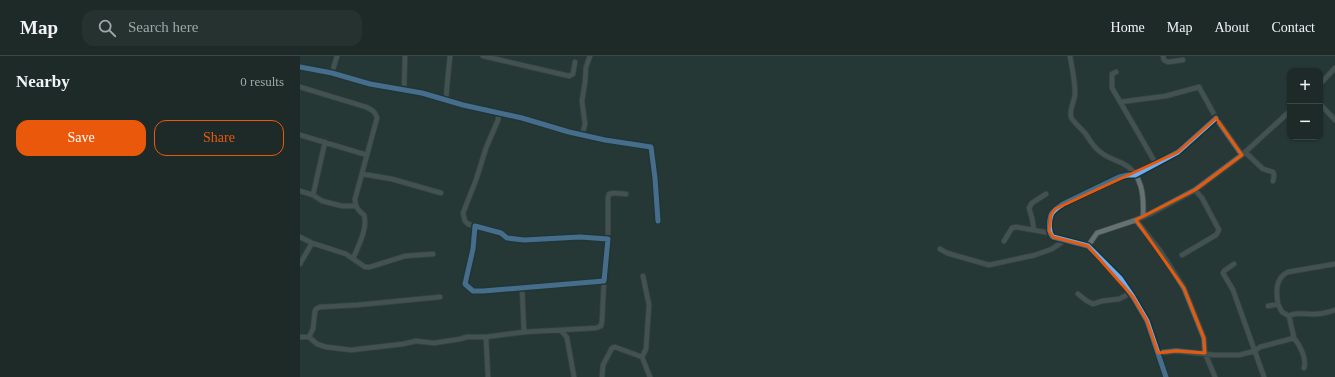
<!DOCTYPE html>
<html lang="en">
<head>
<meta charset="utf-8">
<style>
	:root { --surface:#1d2a28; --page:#253230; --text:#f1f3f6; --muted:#a0a7a8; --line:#3b4645; --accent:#ea580c }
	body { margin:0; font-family:"Times New Roman",serif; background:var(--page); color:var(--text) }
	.controls { position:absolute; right:12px; top:12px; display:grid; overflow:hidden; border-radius:8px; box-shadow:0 1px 3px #0004 }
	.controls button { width:36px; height:36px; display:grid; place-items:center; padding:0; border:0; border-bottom:1px solid var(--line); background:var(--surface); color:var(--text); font:20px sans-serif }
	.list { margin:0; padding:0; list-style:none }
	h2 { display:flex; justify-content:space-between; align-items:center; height:52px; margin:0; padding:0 16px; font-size:17px }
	h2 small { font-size:13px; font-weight:400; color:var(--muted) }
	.actions { display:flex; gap:8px; padding:12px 16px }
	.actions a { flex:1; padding:9px 0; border:1px solid var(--accent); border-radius:12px; text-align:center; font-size:14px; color:var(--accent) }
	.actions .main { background:var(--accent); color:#fff }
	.icon { flex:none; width:22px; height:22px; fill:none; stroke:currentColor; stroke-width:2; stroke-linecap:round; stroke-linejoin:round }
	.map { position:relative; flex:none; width:1035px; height:321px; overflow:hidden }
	header { display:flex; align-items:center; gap:24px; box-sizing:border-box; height:56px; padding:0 20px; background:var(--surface); border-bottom:1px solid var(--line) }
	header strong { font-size:19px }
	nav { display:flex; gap:22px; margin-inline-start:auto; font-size:14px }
	.search { width:280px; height:36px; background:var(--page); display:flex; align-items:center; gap:10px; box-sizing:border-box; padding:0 14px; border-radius:12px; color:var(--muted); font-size:15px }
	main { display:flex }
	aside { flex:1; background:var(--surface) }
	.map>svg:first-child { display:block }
</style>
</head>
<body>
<header>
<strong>Map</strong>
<div class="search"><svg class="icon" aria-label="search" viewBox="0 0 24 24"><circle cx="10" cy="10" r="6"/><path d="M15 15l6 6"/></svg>Search here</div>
<nav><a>Home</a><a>Map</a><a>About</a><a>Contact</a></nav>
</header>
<main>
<aside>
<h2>Nearby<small>0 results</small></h2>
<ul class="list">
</ul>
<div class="actions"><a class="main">Save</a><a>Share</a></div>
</aside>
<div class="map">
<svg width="1035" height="321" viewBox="0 0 1035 321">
	<rect width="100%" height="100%" fill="#273836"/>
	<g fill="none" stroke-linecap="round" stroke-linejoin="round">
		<defs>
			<path id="minor" d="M183,0l86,20 4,-2 2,-12
				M770,0c2,12 5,24 5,37 0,8 -6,16 -4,24 2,5 10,11 14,16 4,6 8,13 13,17 7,7 15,9 24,13 21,10 22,34 21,54
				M863,0l1,4 4,2 15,-2
				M0,11l32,6 38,11 52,9 41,12 59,13 47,14 36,8 46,7 4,31 3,43
				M816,16l-4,2v14l21,36 23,40
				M32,17l5,-17
				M1020,28l15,-16
				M0,31l66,20c6,3 9,4 11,11l-22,81c0,8 3,11 9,16 4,14 -6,31 -11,44
				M104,33l1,-33
				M146,44l1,-14 3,-30
				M820,46l46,-6 33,-9 17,31 26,37
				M1020,48l15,16
				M0,79l67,20
				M282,79l3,-11 -3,-23 3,-19 1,-15 4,-11
				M945,96l18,17 10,3 1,3 -1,6
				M62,118l30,5 49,14
				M0,135l13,4 9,6 20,5h13
				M13,139l12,-53
				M836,164l25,32 23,36 20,50 1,15 10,24
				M175,170l26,7 6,5 17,2 56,-3 28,2 -4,42 -121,10h-10l-8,-7 8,-35z
				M175,170l-7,-2 -3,-3 -2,-8 13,-33 10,-32 12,-28 1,-7
				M734,174l-2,-12 -3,-10 3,-5 14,-9
				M0,181l12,6 34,11 19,13h5l35,-11 28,-2
				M308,183v-41l1,-4 5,-1 12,1
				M704,185l8,-13 4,-1 34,6
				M788,190l9,-13 39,-13 14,-6 45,-24 47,-35 48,-44
				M640,193l7,4 42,12 46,-10 17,-6 13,-9
				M882,199l34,-20 3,-5 -17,-32 -7,-8
				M0,208l12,-21
				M934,208l-10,7 -1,2 10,17 31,87
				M222,232l2,44
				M778,238l9,7 6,3 9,-3 17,-2 12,-6
				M978,248c-2,-12 -3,-26 10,-32l47,-8
				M968,250l10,-2 4,8 7,4c8,-5 18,-1 26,-2 7,0 14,-2 20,-4
				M260,274l5,5 2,3 7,39
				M0,281h9l8,7 9,3 25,3 52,-6 13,-3 18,2 26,-4 7,-2h19l38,-5 72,-4 5,-2 1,-5 2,-40
				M9,281l4,-8 2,-18 1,-2 4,-2 37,-2 83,-8
				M186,281l2,40
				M994,282c6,7 13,21 10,30
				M858,297l18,-2 39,4h24l16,-4 5,-4 34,-9 -5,-22
				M342,301l4,-8 3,-44 -6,-29
				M302,321l1,-12 9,-17 3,-1 27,10 8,20
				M866,321l-19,-56 -14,-24 -13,-19 -32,-32 -35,-9c-5,-5 -4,-16 -2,-22 2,-5 8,-8 12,-11l56,-27 9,-2h7l43,-23 38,-34"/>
		</defs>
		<!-- minor casing -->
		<use href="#minor" stroke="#455352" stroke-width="6"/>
		<!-- minor -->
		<use href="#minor" stroke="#667171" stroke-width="4.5"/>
		<defs>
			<path id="cycleway" d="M0,11l32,6 38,11 52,9 41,12 59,13 47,14 36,8 46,7 4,31 3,43
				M175,170l26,7 6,5 17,2 56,-3 28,2 -4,42 -121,10h-10l-8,-7 8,-35z
				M866,321l-19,-56 -14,-24 -13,-19 -32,-32 -35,-9c-5,-5 -4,-16 -2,-22 2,-5 8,-8 12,-11l56,-27 9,-2h7l43,-23 38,-34"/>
		</defs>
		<!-- cycleway casing -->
		<use href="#cycleway" stroke="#173331" stroke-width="8"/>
		<!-- cycleway -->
		<use href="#cycleway" stroke="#6dadf4" stroke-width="5"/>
	</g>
	<!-- marked area -->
	<path d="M0 0H1035V321H0ZM916,62l26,37 -47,35 -59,30 48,68 20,50 1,15 -29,-2 -18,2 -11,-32 -14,-24 -45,-51 -35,-9 -4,-6 2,-16 4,-6 123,-57z" fill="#273836" fill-opacity=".55" fill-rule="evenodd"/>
	<path fill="none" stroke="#e8590c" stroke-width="3" stroke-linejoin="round" d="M916,62l26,37 -47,35 -59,30 48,68 20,50 1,15 -29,-2 -18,2 -11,-32 -14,-24 -45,-51 -35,-9 -4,-6 2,-16 4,-6 123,-57z"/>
</svg>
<div class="controls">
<button>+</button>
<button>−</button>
</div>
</div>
</main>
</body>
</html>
